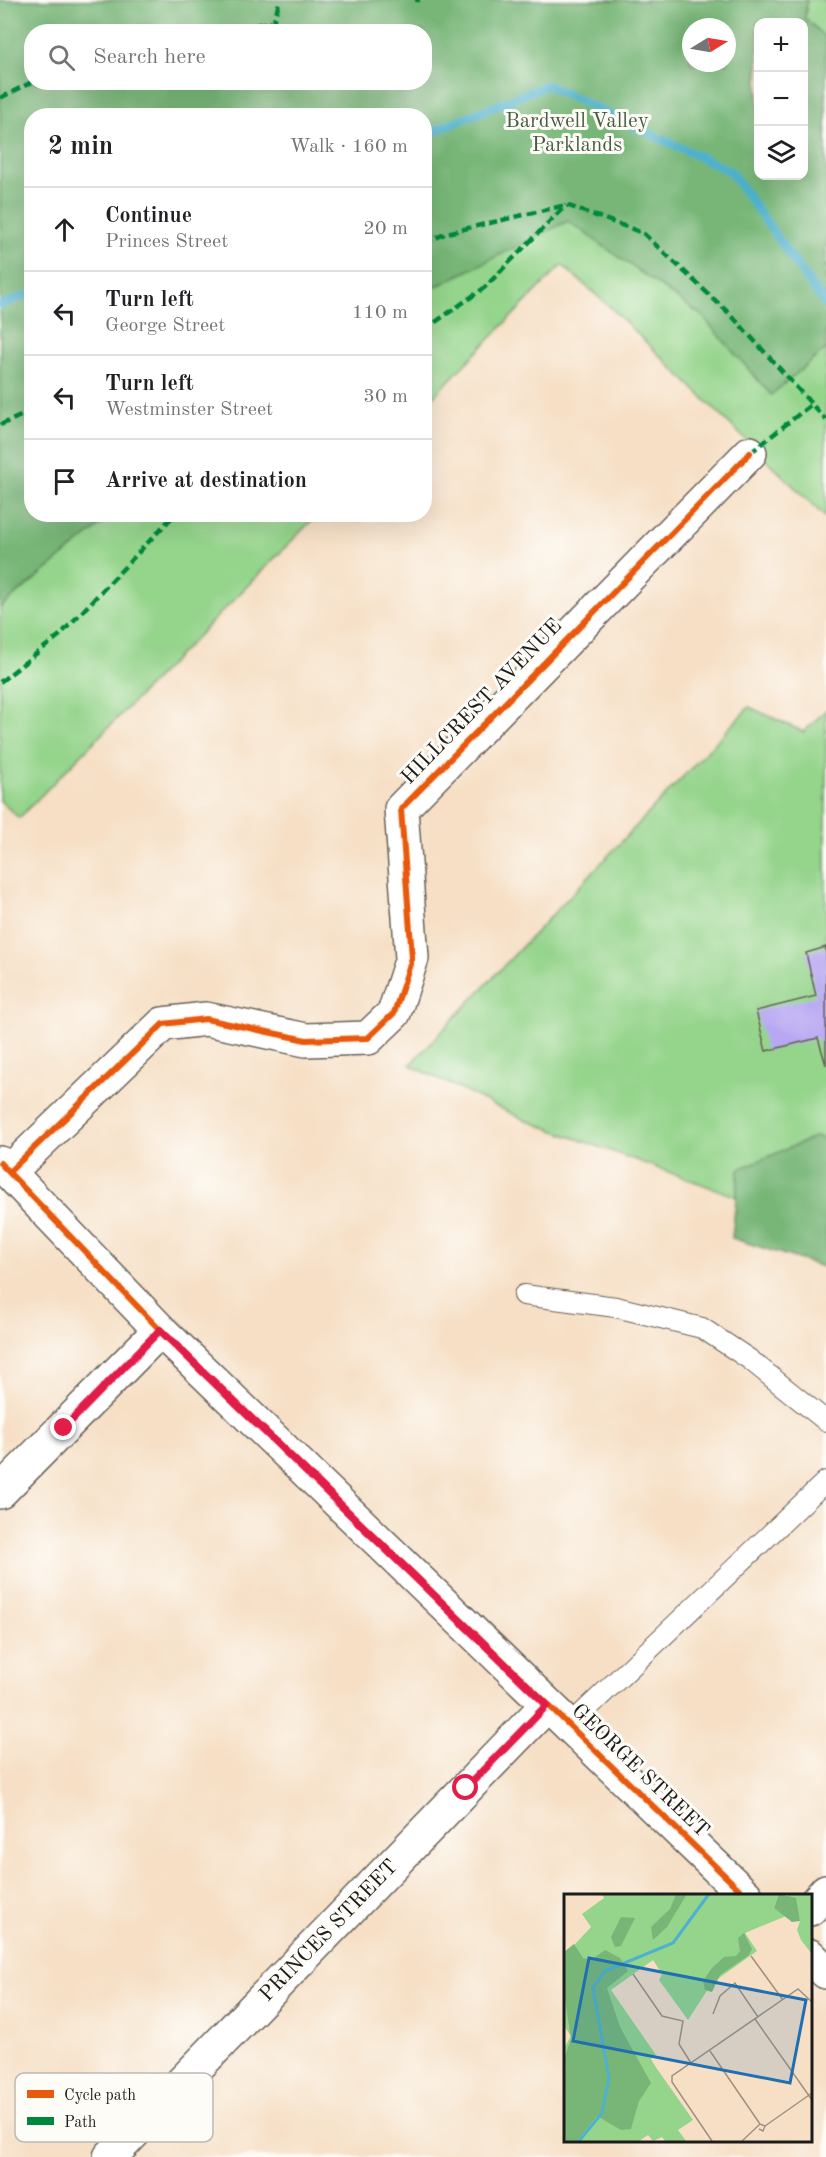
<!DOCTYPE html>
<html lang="en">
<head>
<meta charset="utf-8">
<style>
	:root { --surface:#fff; --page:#f2f2f2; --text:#202124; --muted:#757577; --line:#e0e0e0 }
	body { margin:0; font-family:"Old Standard TT",serif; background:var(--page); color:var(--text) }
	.controls { position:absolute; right:18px; top:18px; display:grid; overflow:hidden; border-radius:12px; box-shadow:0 6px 24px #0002 }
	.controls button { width:54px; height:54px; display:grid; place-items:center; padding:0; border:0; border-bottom:2px solid var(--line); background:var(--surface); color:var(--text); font:30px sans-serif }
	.compass { position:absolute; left:682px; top:18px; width:54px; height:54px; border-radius:50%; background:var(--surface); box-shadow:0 6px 24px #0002; rotate:79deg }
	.stop { position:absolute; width:18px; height:18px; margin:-14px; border:4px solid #e11d48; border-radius:50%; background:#fff }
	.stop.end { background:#e11d48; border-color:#fff; box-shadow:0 2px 6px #0008 }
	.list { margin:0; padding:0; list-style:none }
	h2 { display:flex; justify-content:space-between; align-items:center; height:78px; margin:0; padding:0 24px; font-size:26px }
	h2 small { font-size:20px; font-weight:400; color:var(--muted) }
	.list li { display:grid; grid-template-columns:39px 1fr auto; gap:18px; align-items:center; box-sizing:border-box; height:84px; padding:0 24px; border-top:2px solid var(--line) }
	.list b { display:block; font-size:22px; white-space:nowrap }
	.list p { margin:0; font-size:20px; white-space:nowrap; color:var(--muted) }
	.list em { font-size:20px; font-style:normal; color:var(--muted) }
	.icon { flex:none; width:33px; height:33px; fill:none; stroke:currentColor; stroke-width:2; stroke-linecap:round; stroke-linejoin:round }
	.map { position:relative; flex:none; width:826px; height:2157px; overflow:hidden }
	.search { position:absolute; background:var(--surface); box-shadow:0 6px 24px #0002; left:24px; top:24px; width:408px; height:66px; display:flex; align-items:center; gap:15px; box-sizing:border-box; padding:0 21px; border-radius:24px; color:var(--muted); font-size:22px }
	.panel { position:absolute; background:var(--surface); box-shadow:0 6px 24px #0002; left:24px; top:108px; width:408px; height:414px; border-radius:24px }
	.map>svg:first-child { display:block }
</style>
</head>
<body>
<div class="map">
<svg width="826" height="2157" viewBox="0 0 826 2157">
	<rect width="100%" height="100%" fill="#fdfcf7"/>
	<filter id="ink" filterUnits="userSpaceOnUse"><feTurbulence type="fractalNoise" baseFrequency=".0167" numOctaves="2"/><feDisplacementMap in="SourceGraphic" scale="12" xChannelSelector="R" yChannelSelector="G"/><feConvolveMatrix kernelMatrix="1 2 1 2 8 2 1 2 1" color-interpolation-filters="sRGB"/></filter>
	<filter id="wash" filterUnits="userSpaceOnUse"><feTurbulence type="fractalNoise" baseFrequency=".008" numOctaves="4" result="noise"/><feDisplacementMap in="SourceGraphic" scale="24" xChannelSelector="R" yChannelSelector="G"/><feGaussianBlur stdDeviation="1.35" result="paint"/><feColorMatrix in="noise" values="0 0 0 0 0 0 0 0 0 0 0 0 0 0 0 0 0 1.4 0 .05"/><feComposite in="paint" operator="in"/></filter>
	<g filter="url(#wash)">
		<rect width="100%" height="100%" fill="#f6dfc5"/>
		<!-- green -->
		<path fill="#94d48b" stroke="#587854" stroke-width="1.5" fill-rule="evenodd" d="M0,0h826v518l-216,-211 -48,-42 -137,140 -1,-289h-392v398l285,1 -298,303 -19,-17zM758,22h46v154h-46zM691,27h36v36h-36zM32,32h392v50h-392z
			M749,707l55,25 22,-22v525l-11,-10 -290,-105 -115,-55z"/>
		<!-- forest -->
		<path fill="#77b677" stroke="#4a694a" stroke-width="1.5" fill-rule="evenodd" d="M0,0h807l-2,18 21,20v311l-55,46 -69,-79 -134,-95 -143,71 -1,-176h-392v398l81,1 -113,93zM758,22h46v154h-46zM691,27h36v36h-36zM32,32h392v50h-392z
			M817,1136l9,4v128l-94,-30 7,-69z"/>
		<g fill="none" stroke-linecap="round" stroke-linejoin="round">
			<!-- stream -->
			<path stroke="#4eb1cd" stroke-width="9" d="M424,135l123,-50 183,86 96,135
				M0,305l32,-11"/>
		</g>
		<g id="blocks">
			<!-- building -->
			<path fill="#b8a7f3" d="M826,947v118l-8,-27 -52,13 -10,-40 60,-15 -10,-43z"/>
		</g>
	</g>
	<g filter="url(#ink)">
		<use href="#blocks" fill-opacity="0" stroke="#686057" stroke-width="1.5"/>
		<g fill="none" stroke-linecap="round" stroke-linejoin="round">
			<defs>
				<path id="lane" d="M524,1295l92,12 86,21 47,31 77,62
					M569,1726l257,-245"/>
				<path id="street" d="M0,1163l160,167 586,566
					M9,1172l154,-148 43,-5 100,21 62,-2 26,-25 18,-55 -11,-149 349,-356
					M0,1492l160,-162
					M810,1909l16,-18
					M810,1956l16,16
					M110,2157l437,-452"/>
			</defs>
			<!-- lane casing -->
			<use href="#lane" stroke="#686057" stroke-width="22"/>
			<!-- street casing -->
			<use href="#street" stroke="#686057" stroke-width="36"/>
			<!-- lane -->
			<use href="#lane" stroke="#fff" stroke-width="20"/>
			<!-- street -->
			<use href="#street" stroke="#fff" stroke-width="33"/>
			<!-- quiet -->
			<path stroke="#00873e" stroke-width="4.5" stroke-dasharray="9 4.5" stroke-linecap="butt" d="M415,0h5
				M203,32l70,-10 7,-22
				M0,98l32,-16
				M424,243l23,-10 119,-28 77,28 89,83 94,104
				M424,330l60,-42 82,-83
				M0,425l32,-14
				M750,453l63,-50
				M0,682l60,-47 115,-121"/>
			<defs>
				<path id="cycleway" d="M0,1163l160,167 586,566
					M9,1172l154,-148 43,-5 100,21 62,-2 26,-25 18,-55 -11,-149 349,-356"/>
			</defs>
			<!-- cycleway casing -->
			<use href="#cycleway" stroke="#fdfcf7" stroke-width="10"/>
			<!-- cycleway -->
			<use href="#cycleway" stroke="#e8590c" stroke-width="6"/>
		</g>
	</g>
	<g fill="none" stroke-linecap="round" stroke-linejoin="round" filter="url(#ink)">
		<!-- route -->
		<path stroke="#e11d48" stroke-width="8" d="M64,1428l96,-98 387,375 -81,83"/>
	</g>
	<g text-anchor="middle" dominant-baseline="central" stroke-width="6" stroke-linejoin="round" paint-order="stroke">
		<!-- park labels -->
		<g font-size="21" fill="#465c43" stroke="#fdfcf7">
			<text x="577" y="121">Bardwell Valley<tspan x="577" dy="24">Parklands</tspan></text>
		</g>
		<!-- street labels -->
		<g font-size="21" fill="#1c1c1c" stroke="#fdfcf7">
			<text transform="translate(482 702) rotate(-46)">HILLCREST AVENUE</text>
			<text transform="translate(640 1771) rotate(44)">GEORGE STREET</text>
			<text transform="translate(329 1931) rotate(-46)">PRINCES STREET</text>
		</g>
	</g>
	<!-- overview -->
	<g transform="translate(564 1894)">
		<rect width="248" height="248" fill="#f6dfc5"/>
		<path d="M38,0h177l-5,14 12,8 -41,17 12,18 -45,32 -24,37 -29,-40 3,-6 -9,-14 -42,30 45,65 -5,4 4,7 38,54 -15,10 8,11h-21l-3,-4 -9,4 -5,-6 -9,6h-75v-93l7,-12 -7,-10v-70l27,-29 -9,-13 22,-16zM223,0h24v59l-10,-13 -4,-10 3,-9z" fill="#94d48b"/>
		<path d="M112,0h11l-20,33 -14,13 -2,-13 19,-18zM215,0l17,4 4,23 -8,1 -18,-14zM57,23l14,1 -14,28 -6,1 -4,-10zM180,39l8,16 -3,6 -29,20 -8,17 -7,-2 -2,-9 8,-12 13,-12 12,-1 4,-5 -2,-13zM10,50l9,14 8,2 14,-10 15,8 8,13 -21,17 13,39 31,56 -12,18 -8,28 -10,1 -24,-14 -20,25h-13v-82l7,-20 -7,-46v-41z" fill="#77b677"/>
		<path fill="none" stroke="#4eb1cd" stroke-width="3" d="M15,247l23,-28 7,-35 -16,-90 12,-17 68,-28 36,-49"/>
		<path fill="none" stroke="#9f9181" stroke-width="1.5" d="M187,62l32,44M69,80l29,42 21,5 -4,23 12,19M149,120l7,-18 15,-13 23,34M191,125l57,81M146,157l50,73M201,232l47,-33M148,247l-40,-59v-6l126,-87 14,13M178,247l18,-17 5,2 -2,5 -4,-2"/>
		<path fill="#1f6fb2" fill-opacity="0.15" stroke="#1f6fb2" stroke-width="3" d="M25,64l217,42 -16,83 -217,-42z"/>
		<rect width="248" height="248" fill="none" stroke="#1c1c1c" stroke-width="3"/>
	</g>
	<!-- legend -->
	<rect x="15" y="2073" width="198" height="69" rx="9" fill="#fdfcf7" stroke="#bab9b5" stroke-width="1.5"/>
	<rect x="27" y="2090" width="27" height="8" fill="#e8590c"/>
	<rect x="27" y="2117" width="27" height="8" fill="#00873e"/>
	<g font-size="16" fill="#1c1c1c">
		<text x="64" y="2100">Cycle path</text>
		<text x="64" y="2127">Path</text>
	</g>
</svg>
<div class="controls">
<button>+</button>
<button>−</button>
<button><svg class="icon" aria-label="layers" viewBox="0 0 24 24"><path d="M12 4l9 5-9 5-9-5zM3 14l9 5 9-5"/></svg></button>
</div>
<svg class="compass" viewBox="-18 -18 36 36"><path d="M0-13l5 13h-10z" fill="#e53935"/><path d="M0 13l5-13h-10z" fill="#757577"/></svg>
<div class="stop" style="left:466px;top:1788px"></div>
<div class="stop end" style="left:64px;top:1428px"></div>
<div class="search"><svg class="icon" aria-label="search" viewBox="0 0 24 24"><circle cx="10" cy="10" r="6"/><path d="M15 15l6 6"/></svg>Search here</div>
<section class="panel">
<h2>2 min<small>Walk · 160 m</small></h2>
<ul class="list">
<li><svg class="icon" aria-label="ahead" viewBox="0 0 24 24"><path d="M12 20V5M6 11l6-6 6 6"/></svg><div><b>Continue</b><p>Princes Street</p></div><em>20 m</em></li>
<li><svg class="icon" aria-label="left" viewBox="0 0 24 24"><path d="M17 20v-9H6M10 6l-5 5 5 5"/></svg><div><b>Turn left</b><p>George Street</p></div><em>110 m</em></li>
<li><svg class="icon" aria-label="left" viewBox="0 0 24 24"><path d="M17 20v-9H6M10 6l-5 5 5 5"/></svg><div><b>Turn left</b><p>Westminster Street</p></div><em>30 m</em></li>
<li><svg class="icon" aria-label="arrive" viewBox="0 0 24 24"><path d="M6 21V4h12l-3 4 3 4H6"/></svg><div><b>Arrive at destination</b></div></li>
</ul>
</section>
</div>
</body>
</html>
